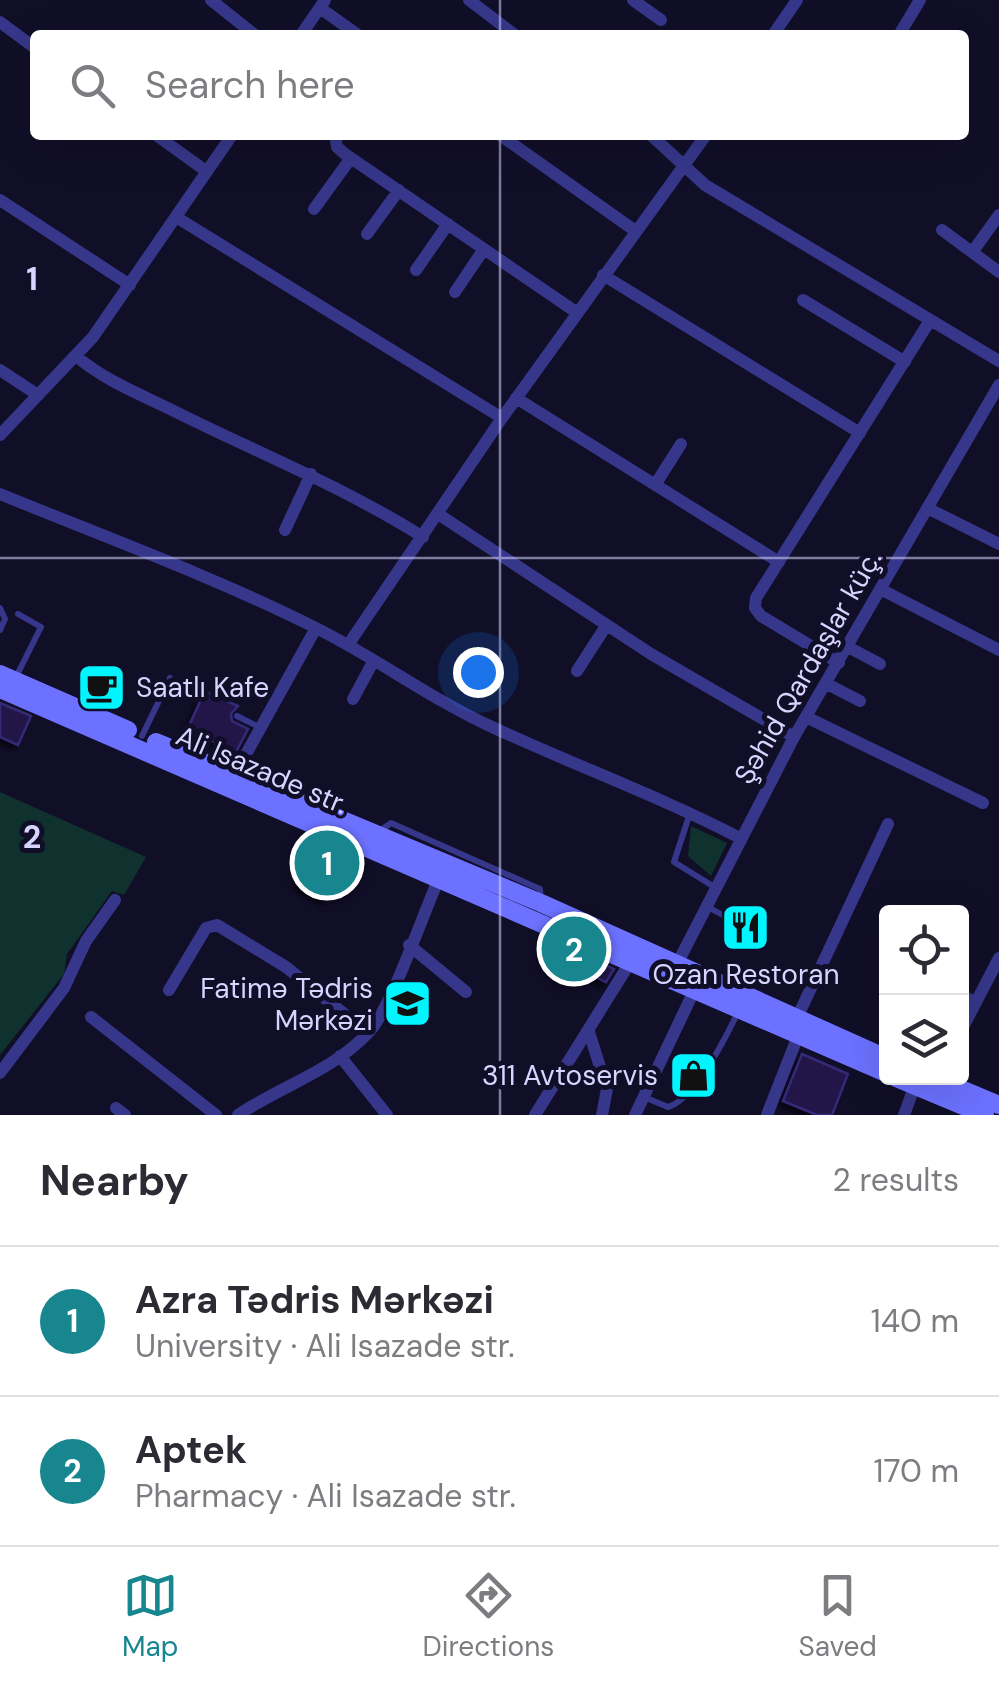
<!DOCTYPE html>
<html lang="en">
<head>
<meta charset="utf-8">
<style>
	:root { --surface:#fff; --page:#f7f7f7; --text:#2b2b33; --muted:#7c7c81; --line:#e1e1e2; --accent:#18868f }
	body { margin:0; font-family:"DM Sans",sans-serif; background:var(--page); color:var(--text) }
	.controls { position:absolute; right:30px; bottom:30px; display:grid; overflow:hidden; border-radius:10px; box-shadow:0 10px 40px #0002 }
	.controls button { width:90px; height:90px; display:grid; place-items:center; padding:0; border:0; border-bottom:2px solid var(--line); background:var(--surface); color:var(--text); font:50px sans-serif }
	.you { position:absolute; left:478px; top:672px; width:35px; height:35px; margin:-25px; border:8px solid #fff; border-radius:50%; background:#1a73e8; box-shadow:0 0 0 15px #1a73e833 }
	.badge { display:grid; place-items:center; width:65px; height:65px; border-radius:50%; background:var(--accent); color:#fff; font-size:32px; font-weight:700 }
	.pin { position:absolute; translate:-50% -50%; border:5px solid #fff; box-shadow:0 2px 10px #0006 }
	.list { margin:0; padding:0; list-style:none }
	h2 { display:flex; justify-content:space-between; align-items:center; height:130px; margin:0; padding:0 40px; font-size:42px }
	h2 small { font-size:32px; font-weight:400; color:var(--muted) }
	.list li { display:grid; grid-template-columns:65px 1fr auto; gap:30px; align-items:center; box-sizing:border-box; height:150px; padding:0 40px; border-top:2px solid var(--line) }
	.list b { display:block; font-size:38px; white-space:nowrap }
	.list p { margin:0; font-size:32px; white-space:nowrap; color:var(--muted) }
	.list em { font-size:32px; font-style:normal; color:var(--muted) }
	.icon { flex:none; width:55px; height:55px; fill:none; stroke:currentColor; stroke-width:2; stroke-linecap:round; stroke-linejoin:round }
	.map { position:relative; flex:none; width:999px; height:1115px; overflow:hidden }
	.search { position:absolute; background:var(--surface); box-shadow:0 10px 40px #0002; left:30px; right:30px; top:30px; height:110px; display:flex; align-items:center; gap:25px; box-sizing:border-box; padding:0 35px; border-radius:10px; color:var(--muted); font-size:38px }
	.sheet { height:430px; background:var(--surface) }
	nav { display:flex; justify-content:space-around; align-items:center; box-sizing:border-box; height:140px; border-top:2px solid var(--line); background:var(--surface); font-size:28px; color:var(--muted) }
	nav a { display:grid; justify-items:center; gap:5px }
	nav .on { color:var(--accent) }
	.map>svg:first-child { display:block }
</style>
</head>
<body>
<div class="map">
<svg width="999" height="1115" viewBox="0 0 999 1115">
	<defs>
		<filter id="shadow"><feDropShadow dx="-4.5" dy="4.5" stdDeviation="2.5" flood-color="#0009"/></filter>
	</defs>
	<rect width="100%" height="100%" fill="#110e28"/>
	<!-- green -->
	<path fill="#10322f" d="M0,792l146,65 -22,38 -12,-4 -45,63 -3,20 -64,81z
		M691,826l36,17 -16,33 -23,-20z"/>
	<!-- building -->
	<path fill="#20184a" stroke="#342978" stroke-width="2.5" filter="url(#shadow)" d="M205,691l33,15 -7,8 1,7 16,8 -12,23 -49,-22z
		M0,703l31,13 -13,29 -18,-8z
		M320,844l29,17 -23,38 -29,-16z
		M584,956l30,13 -8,13 -28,-14z
		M802,1054l46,20 -16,41h-15l-34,-14z"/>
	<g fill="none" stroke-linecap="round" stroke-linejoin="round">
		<!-- lane -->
		<path stroke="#36378a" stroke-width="6" d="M0,608l5,11 -5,11
			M15,679l26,-52 -23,-13
			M237,716l22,11
			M142,736l28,-58
			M690,813l-16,49 42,26
			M378,832l13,-9 149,66 1,13
			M708,907l27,15
			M644,1097l24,10c27,-8 58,-70 70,-95"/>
		<!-- street -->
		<path stroke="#36378a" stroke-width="12" d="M211,0l44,35
			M469,0l46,35
			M633,0l28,20
			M320,8l38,27
			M0,22l35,26
			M301,35l24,-35
			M773,35l24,-35
			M899,35l21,-35
			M156,135l50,36
			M335,135l2,12 8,7 231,158
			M500,135l134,95
			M651,135l54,50 294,176
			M0,200l130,85
			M314,209l37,-51
			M176,217l326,201
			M942,230l57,42
			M367,234l32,-44
			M973,251l26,-36
			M416,270l32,-46
			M603,275l257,158
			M455,292l29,-43
			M803,300l102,62
			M76,356c29,25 66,39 100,56 84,42 168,75 247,125
			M0,370l38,25
			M516,398l263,164
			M0,435l93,-98 139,-202
			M655,485l26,-41
			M0,494c105,43 212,82 314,133 61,30 115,71 178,100 82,38 167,69 248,111
			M929,509l70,35
			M438,514l213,140 143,83
			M285,530l26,-56
			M882,590l117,60
			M348,645l154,-227 204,-283
			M848,647l32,17
			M839,663l-78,-47 -6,-8 1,-10 173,-276
			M577,671l29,-45
			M827,684l33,17
			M353,699l20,-37
			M806,717l177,86
			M235,774l81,-146
			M409,945l57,47
			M675,968l119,-231 205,-352
			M169,990l37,-62 11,-3 69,42 82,66
			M962,996l14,6
			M91,1017l125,98
			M796,1020l92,-196
			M962,1029l37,-71
			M589,1032l18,57 -5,26
			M340,1056l47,59
			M0,1073l64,-85 22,-47 29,-41
			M116,1108l9,7
			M238,1115c43,-29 95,-44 131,-83 22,-23 55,-121 71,-156
			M535,1115l96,-154
			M635,1115l59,-124
			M767,1115l31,-79
			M904,1115l11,-30"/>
		<!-- secondary -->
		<path stroke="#6c71ff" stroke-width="18" d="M0,674l128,56
			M0,689l886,384
			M156,742l385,161 345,155
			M896,1078l89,37
			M935,1078l64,27"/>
	</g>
	<!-- grid -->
	<path fill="none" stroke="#d7d5ff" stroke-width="2.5" stroke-opacity="0.55" d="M500,0v35M500,135v980M0,558h999"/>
	<!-- icons -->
	<defs>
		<symbol id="cafe-square" viewBox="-11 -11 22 22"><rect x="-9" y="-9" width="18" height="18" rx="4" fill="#01f5ff" stroke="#110e28"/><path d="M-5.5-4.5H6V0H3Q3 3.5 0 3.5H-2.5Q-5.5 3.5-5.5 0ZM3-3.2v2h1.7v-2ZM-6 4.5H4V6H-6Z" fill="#111"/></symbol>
		<symbol id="restaurant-square" viewBox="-11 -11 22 22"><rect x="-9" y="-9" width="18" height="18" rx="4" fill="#01f5ff" stroke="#110e28"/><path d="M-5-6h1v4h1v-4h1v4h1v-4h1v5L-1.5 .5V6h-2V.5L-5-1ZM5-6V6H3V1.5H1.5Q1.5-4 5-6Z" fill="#111"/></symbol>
		<symbol id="university-square" viewBox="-11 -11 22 22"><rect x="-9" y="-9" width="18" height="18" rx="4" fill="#01f5ff" stroke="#110e28"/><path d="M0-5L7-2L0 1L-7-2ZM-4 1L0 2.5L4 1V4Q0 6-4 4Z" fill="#111"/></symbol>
		<symbol id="shop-square" viewBox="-11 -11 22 22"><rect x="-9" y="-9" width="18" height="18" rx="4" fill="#01f5ff" stroke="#110e28"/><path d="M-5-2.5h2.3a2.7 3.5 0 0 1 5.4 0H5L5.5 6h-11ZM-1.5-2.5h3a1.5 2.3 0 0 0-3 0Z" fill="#111"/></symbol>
	</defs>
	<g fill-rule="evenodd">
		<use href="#cafe-square" x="74" y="660" width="55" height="55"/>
		<use href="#restaurant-square" x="718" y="900" width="55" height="55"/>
		<use href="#university-square" x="380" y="976" width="55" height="55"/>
		<use href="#shop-square" x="666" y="1048" width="55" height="55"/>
	</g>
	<g text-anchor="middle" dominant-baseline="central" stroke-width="10" stroke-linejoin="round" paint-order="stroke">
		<!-- street labels -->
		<g font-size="28" fill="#d7d5ff" stroke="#110e28">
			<text transform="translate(808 667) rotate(-60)">Şəhid Qardaşlar küç.</text>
			<text transform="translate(262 770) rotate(23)">Ali Isazade str.</text>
		</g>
		<!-- poi labels -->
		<g font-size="28" fill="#d7d5ff" stroke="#110e28" text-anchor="end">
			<text x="136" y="687" text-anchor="start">Saatlı Kafe</text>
			<text x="746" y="974" text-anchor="middle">Ozan Restoran</text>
			<text x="373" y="988">Fatimə Tədris<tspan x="373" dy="32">Mərkəzi</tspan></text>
			<text x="658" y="1075">311 Avtoservis</text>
		</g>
	</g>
	<g font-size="32" text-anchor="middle" font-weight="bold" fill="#d7d5ff" stroke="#110e28" stroke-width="10" stroke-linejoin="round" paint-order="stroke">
		<text x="32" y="290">1</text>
		<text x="32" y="848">2</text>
	</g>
</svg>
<div class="controls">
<button><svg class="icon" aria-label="locate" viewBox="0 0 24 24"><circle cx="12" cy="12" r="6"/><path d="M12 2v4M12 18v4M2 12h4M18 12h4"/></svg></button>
<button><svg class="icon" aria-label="layers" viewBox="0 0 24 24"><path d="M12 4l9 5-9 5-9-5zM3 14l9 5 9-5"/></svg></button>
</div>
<div class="you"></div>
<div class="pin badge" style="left:327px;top:863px">1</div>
<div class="pin badge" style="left:574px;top:949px">2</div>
<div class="search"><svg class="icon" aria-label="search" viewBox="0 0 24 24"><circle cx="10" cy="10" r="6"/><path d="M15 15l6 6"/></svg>Search here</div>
</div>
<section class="sheet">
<h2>Nearby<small>2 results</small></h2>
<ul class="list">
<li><span class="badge">1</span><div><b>Azra Tədris Mərkəzi</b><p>University · Ali Isazade str.</p></div><em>140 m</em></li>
<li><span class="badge">2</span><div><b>Aptek</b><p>Pharmacy · Ali Isazade str.</p></div><em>170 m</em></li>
</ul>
</section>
<nav>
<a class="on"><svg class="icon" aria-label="map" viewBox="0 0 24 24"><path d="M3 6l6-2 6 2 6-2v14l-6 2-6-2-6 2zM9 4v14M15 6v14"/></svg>Map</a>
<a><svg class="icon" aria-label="directions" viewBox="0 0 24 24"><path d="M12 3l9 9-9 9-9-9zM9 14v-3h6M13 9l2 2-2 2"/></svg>Directions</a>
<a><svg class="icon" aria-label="saved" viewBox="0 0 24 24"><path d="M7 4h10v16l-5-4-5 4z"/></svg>Saved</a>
</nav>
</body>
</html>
